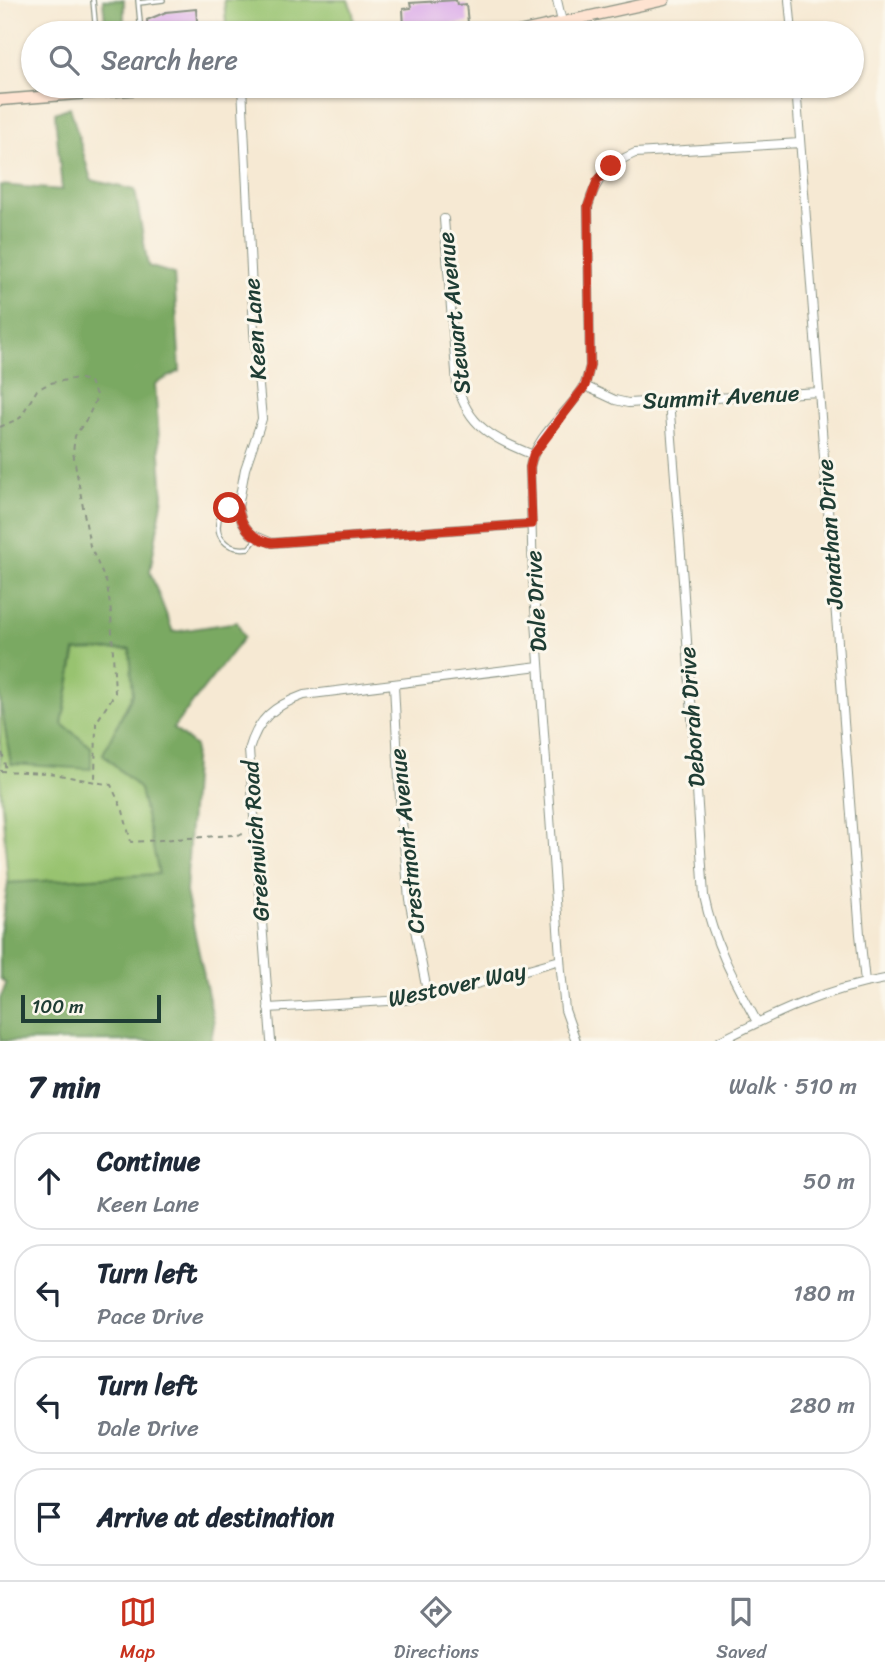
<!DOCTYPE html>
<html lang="en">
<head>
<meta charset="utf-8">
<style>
	:root { --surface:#fff; --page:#f6f6f7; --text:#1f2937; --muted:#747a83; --line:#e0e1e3; --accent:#c8321e }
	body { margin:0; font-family:Sriracha,sans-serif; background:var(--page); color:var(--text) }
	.scale { position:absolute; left:21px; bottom:18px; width:140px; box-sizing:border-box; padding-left:7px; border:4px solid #1f3d34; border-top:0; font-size:19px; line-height:24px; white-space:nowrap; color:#1f3d34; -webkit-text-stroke:5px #fbf7ec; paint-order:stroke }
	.stop { position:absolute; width:21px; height:21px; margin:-16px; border:5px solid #c8321e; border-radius:50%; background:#fff }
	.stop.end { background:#c8321e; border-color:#fff; box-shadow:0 2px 7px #0008 }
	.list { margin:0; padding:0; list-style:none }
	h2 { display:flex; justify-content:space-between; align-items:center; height:91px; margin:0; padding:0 28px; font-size:30px }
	h2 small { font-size:23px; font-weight:400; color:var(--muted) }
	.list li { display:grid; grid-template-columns:46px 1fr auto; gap:21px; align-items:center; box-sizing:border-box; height:98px; margin:0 14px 14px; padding:0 14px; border:2px solid var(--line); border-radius:28px }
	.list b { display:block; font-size:26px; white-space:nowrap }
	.list p { margin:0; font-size:23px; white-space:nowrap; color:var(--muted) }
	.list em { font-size:23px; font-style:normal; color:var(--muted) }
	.icon { flex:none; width:38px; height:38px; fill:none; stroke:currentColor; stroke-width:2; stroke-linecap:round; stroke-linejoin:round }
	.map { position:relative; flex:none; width:885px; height:1041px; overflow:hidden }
	.search { position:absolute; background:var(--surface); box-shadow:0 2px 5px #0004; left:21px; right:21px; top:21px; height:77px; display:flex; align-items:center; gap:18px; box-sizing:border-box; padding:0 24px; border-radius:38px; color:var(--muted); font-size:26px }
	.sheet { height:539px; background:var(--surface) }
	nav { display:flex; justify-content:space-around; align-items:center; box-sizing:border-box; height:98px; border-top:2px solid var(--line); background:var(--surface); font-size:19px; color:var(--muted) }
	nav a { display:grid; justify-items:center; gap:4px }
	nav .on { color:var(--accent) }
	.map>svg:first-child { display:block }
</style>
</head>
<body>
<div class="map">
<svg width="885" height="1041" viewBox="0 0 885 1041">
	<rect width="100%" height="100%" fill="#fbf7ec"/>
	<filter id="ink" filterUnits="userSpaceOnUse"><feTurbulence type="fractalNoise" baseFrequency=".0143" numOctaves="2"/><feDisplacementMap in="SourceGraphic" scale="14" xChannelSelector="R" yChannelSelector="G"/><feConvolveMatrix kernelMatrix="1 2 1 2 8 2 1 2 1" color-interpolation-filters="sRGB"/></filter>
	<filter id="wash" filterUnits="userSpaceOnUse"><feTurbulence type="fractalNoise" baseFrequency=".00686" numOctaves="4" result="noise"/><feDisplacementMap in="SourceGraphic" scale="28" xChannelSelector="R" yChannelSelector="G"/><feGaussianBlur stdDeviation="1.57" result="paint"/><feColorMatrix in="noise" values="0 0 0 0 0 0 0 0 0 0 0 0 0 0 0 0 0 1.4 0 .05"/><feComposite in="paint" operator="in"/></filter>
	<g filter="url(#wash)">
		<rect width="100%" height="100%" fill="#f6e9d3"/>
		<!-- green -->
		<path fill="#98c370" stroke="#5c8052" stroke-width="2" d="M224,0h124l5,12 1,21h-127z
			M130,649l3,44 -30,61 37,35 19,85 -151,9 -8,-104v-81l11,66 80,-17 -29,-23 14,-74z"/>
		<!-- forest -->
		<path fill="#7aa962" stroke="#4c734b" stroke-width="2" d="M103,0h21v33h-18z
			M70,107l21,73 44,10 13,76 26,8 6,97 -25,13 8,112 -13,76 23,60 64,-10 7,15 -71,91 22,18 -9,146 28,131 -3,18h-211v-42l6,-15 -6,-6v-44l8,-51 151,-9 -19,-85 -37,-35 30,-60 -3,-45 -55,2 -13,73 29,23v22l-80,-5 -11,-66v-513l62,5 -7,-77z"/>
		<g id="blocks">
			<!-- building -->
			<path fill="#d9a7e9" d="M456,0l1,5 9,-1 2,19 -64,4 -1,-18 8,-1 -1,-5z
				M196,9l2,24h-50l-1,-13 19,-8z"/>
		</g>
	</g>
	<g filter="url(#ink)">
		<use href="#blocks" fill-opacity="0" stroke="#8a9384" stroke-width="2"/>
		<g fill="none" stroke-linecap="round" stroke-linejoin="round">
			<defs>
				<path id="lane" d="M93,0l3,33
					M138,0l3,33
					M139,3l24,-3
					M236,507l-15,6c-9,22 4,38 28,35l8,-10"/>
				<path id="street" d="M557,0l5,22
					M789,0l3,33
					M242,86l12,245 8,88 -17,50 -7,38 4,15 9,12 21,9 260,-19
					M796,86l64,848 5,48
					M444,219l13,165c11,44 38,55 76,71
					M585,386l30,14 13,3 191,-11
					M669,400l14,181 21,315c10,48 30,84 53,126
					M394,685l6,114 9,100 19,97
					M268,1008l137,-8 47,-9 108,-31
					M271,1041l-22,-291c9,-32 25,-44 55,-55l235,-29
					M576,1041l-11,-31 -4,-39 -28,-392 -3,-112c6,-32 37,-53 53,-79 4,-7 5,-15 7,-22l-2,-159c7,-28 21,-43 47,-54l165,-10
					M720,1041c54,-27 105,-52 165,-62"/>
				<path id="secondary" d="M514,33l150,-33
					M0,100l180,-14"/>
			</defs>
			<!-- lane casing -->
			<use href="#lane" stroke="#8a9384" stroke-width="6"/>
			<!-- street casing -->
			<use href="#street" stroke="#8a9384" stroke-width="10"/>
			<!-- secondary casing -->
			<use href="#secondary" stroke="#8a9384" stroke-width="13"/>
			<!-- path -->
			<path stroke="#8a9384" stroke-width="2" stroke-dasharray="5 5" stroke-linecap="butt" d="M0,427l20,-9 17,-28 13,-7 28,-5 12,4 7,15 -9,20 -13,19 -2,16 17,94 17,38 4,29 4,80 -19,30 -1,57
				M0,743l6,27
				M0,771l49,2 62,12 12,26 8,31 116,-8"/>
			<!-- lane -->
			<use href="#lane" stroke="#fff" stroke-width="3.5"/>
			<!-- street -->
			<use href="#street" stroke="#fff" stroke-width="8"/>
			<!-- secondary -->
			<use href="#secondary" stroke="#fee3d1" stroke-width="10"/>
		</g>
	</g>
	<g fill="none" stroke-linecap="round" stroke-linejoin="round" filter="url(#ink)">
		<!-- route -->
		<path stroke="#c8321e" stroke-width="9" d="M229,508l9,-1c3,20 14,32 34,36l260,-19 -2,-57 3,-12 52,-69 5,-20 -2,-160 9,-25 14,-15"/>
	</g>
	<g text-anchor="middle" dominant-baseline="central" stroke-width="6" stroke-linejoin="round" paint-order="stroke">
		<!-- street labels -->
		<g font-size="23" fill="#1f3d34" stroke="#fbf7ec">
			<text transform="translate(454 313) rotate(-96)">Stewart Avenue</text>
			<text transform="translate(255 329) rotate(-94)">Keen Lane</text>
			<text transform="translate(721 397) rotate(-3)">Summit Avenue</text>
			<text transform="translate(830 534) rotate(-94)">Jonathan Drive</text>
			<text transform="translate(536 601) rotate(-93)">Dale Drive</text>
			<text transform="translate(692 717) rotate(-94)">Deborah Drive</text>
			<text transform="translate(256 841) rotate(-94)">Greenwich Road</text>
			<text transform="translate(407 841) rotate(-96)">Crestmont Avenue</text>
			<text transform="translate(457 985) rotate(-12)">Westover Way</text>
		</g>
	</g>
</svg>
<div class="scale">100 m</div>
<div class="stop" style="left:229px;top:508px"></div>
<div class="stop end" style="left:611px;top:166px"></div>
<div class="search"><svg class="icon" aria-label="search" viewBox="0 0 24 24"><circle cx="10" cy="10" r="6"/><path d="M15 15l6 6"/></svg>Search here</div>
</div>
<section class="sheet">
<h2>7 min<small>Walk · 510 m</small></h2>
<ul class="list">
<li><svg class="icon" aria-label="ahead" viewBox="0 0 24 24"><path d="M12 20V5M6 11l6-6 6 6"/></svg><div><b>Continue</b><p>Keen Lane</p></div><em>50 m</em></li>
<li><svg class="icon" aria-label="left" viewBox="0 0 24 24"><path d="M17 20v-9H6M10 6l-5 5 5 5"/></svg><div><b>Turn left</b><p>Pace Drive</p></div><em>180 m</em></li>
<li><svg class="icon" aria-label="left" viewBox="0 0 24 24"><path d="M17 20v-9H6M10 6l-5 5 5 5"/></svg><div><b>Turn left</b><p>Dale Drive</p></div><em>280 m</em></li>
<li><svg class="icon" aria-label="arrive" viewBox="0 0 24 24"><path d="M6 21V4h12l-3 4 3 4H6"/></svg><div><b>Arrive at destination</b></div></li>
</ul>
</section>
<nav>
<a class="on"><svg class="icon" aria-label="map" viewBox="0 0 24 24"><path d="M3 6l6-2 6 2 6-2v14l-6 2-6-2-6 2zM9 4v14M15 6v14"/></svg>Map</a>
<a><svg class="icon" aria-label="directions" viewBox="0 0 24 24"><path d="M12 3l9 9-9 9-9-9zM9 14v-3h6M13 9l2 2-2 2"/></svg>Directions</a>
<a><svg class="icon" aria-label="saved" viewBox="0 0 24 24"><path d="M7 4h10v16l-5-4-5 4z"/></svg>Saved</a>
</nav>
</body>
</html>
